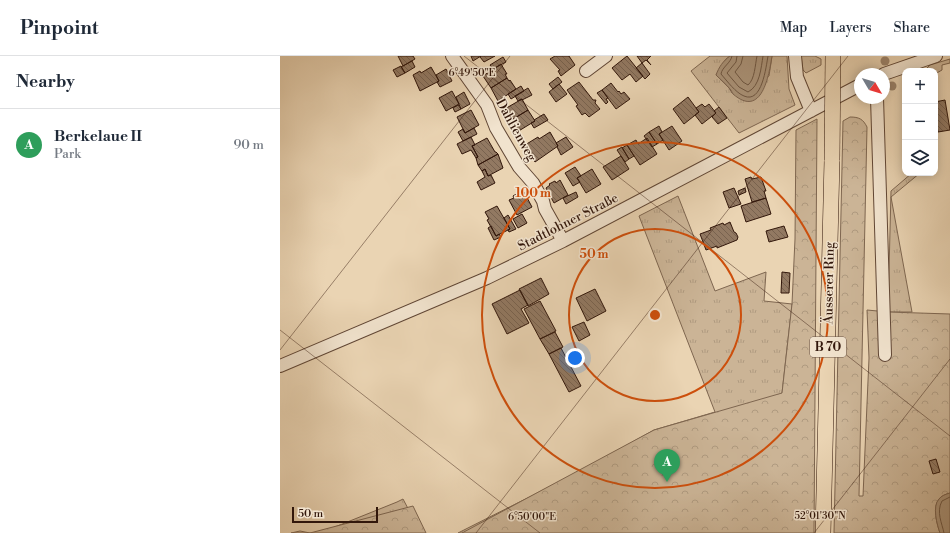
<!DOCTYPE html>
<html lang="en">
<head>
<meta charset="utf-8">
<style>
	:root { --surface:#fff; --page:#f6f6f7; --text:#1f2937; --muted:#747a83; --line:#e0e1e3; --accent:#2563eb }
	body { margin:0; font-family:"Libre Bodoni",serif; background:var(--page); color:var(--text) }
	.controls { position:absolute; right:12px; top:12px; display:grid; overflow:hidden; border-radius:8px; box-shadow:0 2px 10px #0003 }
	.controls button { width:36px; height:36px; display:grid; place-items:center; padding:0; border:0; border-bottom:1px solid var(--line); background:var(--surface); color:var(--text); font:20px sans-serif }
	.compass { position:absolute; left:574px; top:12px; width:36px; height:36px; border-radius:50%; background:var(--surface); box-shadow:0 2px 10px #0003; rotate:128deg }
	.scale { position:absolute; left:12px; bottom:10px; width:86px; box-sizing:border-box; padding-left:4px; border:2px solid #32170b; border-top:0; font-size:11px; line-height:14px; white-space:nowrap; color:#32170b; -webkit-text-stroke:3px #f1e3ce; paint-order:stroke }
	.you { position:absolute; left:295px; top:302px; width:14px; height:14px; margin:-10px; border:3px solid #fff; border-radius:50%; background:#1a73e8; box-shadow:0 0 0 6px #1a73e833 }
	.badge { display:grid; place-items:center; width:26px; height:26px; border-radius:50%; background:var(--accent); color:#fff; font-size:13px; font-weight:700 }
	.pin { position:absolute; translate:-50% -33px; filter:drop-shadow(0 1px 2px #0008) }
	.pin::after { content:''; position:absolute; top:21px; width:14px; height:12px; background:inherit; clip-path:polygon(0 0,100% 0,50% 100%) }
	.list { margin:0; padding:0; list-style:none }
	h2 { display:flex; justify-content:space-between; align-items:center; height:52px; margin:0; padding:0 16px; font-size:17px }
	h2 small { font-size:13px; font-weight:400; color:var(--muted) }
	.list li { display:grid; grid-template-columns:26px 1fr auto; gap:12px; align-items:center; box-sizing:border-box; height:72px; padding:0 16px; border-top:1px solid var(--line) }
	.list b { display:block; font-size:15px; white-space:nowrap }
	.list p { margin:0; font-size:13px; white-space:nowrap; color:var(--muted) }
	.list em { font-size:13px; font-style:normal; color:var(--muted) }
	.icon { flex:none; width:22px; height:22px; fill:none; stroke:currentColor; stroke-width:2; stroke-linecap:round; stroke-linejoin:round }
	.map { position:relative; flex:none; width:670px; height:477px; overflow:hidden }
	header { display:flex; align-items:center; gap:24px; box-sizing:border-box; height:56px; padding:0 20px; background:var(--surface); border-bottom:1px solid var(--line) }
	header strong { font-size:19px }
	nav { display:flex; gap:22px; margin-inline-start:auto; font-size:14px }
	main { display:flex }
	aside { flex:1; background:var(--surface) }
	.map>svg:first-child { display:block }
</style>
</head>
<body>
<header>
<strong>Pinpoint</strong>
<nav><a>Map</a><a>Layers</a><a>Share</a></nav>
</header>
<main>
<aside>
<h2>Nearby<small></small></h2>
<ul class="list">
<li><span class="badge" style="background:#2e9e5b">A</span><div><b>Berkelaue II</b><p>Park</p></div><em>90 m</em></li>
</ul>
</aside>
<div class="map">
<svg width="670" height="477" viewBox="0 0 670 477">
	<defs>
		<pattern id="grass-tufts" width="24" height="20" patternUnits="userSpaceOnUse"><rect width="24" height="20" fill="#cbb496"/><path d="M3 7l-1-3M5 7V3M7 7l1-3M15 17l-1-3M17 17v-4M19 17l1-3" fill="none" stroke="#af9a80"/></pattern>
		<pattern id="forest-crowns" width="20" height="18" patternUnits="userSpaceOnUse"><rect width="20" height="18" fill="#cbb496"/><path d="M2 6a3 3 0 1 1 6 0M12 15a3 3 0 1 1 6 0" fill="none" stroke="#af9a80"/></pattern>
		<pattern id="building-back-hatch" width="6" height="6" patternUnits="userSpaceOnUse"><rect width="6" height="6" fill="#927962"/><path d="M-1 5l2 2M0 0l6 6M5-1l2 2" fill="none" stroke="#78624f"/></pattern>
	</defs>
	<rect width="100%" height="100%" fill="#ead4b3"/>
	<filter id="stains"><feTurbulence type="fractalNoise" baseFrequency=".005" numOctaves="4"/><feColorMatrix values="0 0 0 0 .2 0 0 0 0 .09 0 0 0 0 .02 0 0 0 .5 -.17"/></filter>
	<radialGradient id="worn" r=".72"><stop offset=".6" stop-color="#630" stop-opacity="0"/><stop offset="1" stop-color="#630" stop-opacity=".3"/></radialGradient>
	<!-- grass -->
	<path fill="url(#grass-tufts)" stroke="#7e6650" d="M430,0h20l-4,3 -10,16 13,13 3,5 37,-17 3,-20h15l2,33 6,16 -56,28 -48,-62z
		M521,0h14l6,3v6l-15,8 -3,-3z
		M670,3v4l-8,2v5l-7,4v-3h-11l6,-6z
		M632,117h8l-29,24 21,115h-24l3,-121z
		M398,140l37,95 51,-19 -2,29 28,3 -10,89 -4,140h-320l117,-59 79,-44 61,-18 -76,-196z
		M123,443l18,34h-101l77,-31z"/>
	<!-- forest -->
	<path fill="url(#forest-crowns)" stroke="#7e6650" d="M570,61c9,0 13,2 17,10l-8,369h4l6,-138 -2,-48 21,2 62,2v179c-4,1 -9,3 -11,6 -7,8 -2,25 1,34h-106l9,-412z
		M537,63l-3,414h-352l192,-103 128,-37 10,-89 3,-65 1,-109z
		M133,450l13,27h-135l9,-2 10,2z"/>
	<!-- water -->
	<path fill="#ab947a" stroke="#7b624e" d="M450,0h42c-3,19 -10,63 -39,38 -2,-3 -1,-3 -3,-5 -4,-5 -9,-9 -14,-14 3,-8 7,-14 14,-19z
		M670,437v40h-10c-3,-8 -8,-27 -1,-34 2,-3 7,-5 11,-6z"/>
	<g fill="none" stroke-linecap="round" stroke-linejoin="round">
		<!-- shore -->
		<path stroke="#6e5642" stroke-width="1" d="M452,0c-1,7 -10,11 -11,18 6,7 15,19 23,22 18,8 22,-29 24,-40
			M457,0l-1,6 -9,11 12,14 9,5c12,-6 13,-24 15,-36
			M463,0l-2,8 -6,8 8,10 5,3c7,-6 7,-20 9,-29
			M664,477c-2,-10 -8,-21 -2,-32l8,-4"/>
	</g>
	<!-- building -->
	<path fill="url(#building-back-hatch)" stroke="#32170b" d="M118,0h15l2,3 -12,7z
		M191,0h10l-8,5z
		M201,0h14l-11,6 -4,-5z
		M275,0h14l6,9 -14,11 -3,-5 2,-1 -10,-11z
		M347,0l16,20 -7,6 -6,-8 -8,6 -10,-12z
		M357,0h14l-4,4 4,5 -5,-5 -4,3z
		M223,1l3,5 -13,7 -3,-4z
		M132,5l3,6 -10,6 -4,-6z
		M362,7l8,11 -5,5 -9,-11z
		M221,8l6,10h-2l2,4 -16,10 -8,-12z
		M121,10l4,7 -8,4 -4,-7z
		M151,11l8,14 -19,10 -7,-16 7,-4 1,2z
		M166,13l6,12 -12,6 -3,-5 2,-1 -3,-6z
		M278,21l4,5 -9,7 -4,-5z
		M227,22l2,3 1,-1 6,9 -18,12 -7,-13z
		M299,26l14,18h3l-1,3 5,6 -11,8 -4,-4 -3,2 -6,-9 2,-1 -11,-15z
		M331,27l7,9 1,-1 2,3 3,-2 6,7 -14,10 -14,-19z
		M279,28l8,10 -11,8 -7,-10z
		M241,30l3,5 -13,8 -3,-5z
		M248,32l4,7 -10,5v-1l-4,2 -3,-5z
		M322,34l6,8 -2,1 2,3 -2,2 -9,-11z
		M172,35l7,13 -13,7 -7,-13z
		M184,36l6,12 -9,5 -5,-12z
		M408,41l11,15 -15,12 -11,-15z
		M242,43l6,11 -18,11 -7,-11z
		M665,44l5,30 -12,2 -3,-18v-12z
		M422,48l3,3 4,-3 7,9 -14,11 -7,-9 4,-3 -3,-4z
		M178,49l3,4 -6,3 -2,-4z
		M439,51l8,11 -9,6 -6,-7 4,-4 -2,-2z
		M191,54l8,15 -14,8 -8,-16z
		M248,54l7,11 -18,11 -7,-11z
		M264,58l4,6 -14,8 -3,-5 4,-2 -1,-1z
		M379,70l3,6 -3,2 4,6 -6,4 -8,-12z
		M392,70l10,15 -13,9 -10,-16z
		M194,72l3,6 -14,7 -5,-9 5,-3 2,4z
		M270,76l8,14 -23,16 -10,-17 13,-8 1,2z
		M369,76l8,12 -5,3 -8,-11z
		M191,81l4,8 -3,1 6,11 -2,1 -5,-8 -9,4 -5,-10z
		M286,81l7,10 -12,8 -4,-8 1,-1 -2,-3z
		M207,82l8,14h1l2,2 -20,11 -2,-7 2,-1 -6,-11z
		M367,82l10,16 -17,11 -13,-20 9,-5 2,4z
		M347,89l7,11 -5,3 -7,-11z
		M342,91l7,12 -4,3 -8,-12z
		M218,98l5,14 -15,8 -3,-7 -3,2 -4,-6z
		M341,100l8,13 -17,11 -9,-13z
		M295,111l6,9 -4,2 3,4 -7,4 -8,-13z
		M205,113l3,7 3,-1 4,8 -14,7 -4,-8 8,-5 -3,-6z
		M312,113l9,15 -15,9 -9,-15z
		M471,121l1,2 9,-2 5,14h-2l2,7 -14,4 -7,-23z
		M280,124l8,15 -14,8 -8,-15 4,-3 -1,-1 6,-3 1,2z
		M454,132l7,16 -12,4 -6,-16z
		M465,132l1,4 -7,3 -1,-4z
		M244,136l8,15 -15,8 -8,-15 5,-2 -1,-2 5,-3 2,2z
		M296,136l2,5 -12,7 -3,-6z
		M486,142l5,16 -25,8 -5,-16z
		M217,150l13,23 -14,7 -9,-16 2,-1 -4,-7z
		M242,158l5,9 -9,5 -5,-9z
		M228,159l8,14 -7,3 -1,-2 2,-1 -6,-11z
		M450,166l4,10 2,1 2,4 -1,3 -20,8v-2l-11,4 -6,-16 11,-4 -1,-2 13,-5 1,2z
		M211,170l5,10 3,-2 2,3 -7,3 -6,-12z
		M504,170l4,11 -19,5 -3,-11z
		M502,216l8,1 -1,20h-8z
		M261,222l8,16 -21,12 -9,-17z
		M315,233l11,22 -19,10 -11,-23z
		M240,234l8,15 -7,4 8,14 -22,11 -15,-30z
		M260,245l16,30 -16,8 -16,-30z
		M304,266l6,13 -11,6 -7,-14z
		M275,276l8,15 -14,7 -9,-15z
		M281,292l20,38 -12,6 -20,-38z
		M656,403l4,13 -7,2 -4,-13z"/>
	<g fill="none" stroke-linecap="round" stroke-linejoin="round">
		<defs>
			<path id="minor" d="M172,0l35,49 9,23 23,39 14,16 10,18 2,8 18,32
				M515,0l2,21 14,34
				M306,15l20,-15
				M604,18l52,-18
				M597,42l8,257
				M0,310l207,-88 76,-37 297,-156"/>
			<path id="major" d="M543,477l9,-373"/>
		</defs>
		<!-- minor casing -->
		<use href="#minor" stroke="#604635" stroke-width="14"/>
		<!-- major casing -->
		<use href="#major" stroke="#32170b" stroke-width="16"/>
		<!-- minor -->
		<use href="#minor" stroke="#f1e3ce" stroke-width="12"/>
		<!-- major -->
		<use href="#major" stroke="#ead4b3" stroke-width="15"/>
		<defs>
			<path id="major-bridge" d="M552,104l1,-104"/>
		</defs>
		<!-- major-bridge casing -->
		<use href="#major-bridge" stroke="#32170b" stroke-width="16" stroke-linecap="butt"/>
		<!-- major-bridge -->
		<use href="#major-bridge" stroke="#ead4b3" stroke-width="15"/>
	</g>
	<!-- trees -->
	<g fill="#9e866e">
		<circle cx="605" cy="5" r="4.5"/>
		<circle cx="612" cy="30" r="4.5"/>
	</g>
	<!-- ticks -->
	<path fill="none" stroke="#32170b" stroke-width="1" stroke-opacity="0.45" d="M184,0l486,380M0,274l260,203M0,294l230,-294M196,477l372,-477M534,477l136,-174"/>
	<!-- distance rings -->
	<g fill="none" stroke="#cd4f0c" stroke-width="2">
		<circle cx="375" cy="259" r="86"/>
		<circle cx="375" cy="259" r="173"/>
	</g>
	<g text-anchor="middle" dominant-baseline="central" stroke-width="3" stroke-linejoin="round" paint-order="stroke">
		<!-- shield labels -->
		<rect fill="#f1e3ce" stroke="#6b5446" stroke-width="1" x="530" y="281" width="36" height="20" rx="3"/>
		<g font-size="12" font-weight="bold" fill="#32170b">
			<text x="548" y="291">B 70</text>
		</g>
		<!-- street labels -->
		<g font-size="13" fill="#32170b" stroke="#f1e3ce">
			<text transform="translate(236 74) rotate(61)">Dahlienweg</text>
			<text transform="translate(288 166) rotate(-27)">Stadtlohner Straße</text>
			<text transform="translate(549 227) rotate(-89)">Äusserer Ring</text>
		</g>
	</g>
	<g font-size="10" text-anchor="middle" fill="#32170b" stroke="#f1e3ce" stroke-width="3" stroke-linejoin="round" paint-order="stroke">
		<text x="192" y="20">6°49'50"E</text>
		<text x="540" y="463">52°01'30"N</text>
		<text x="252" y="464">6°50'00"E</text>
	</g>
	<circle cx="375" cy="259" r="6" fill="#cd4f0c" stroke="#f1e3ce" stroke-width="2"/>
	<g font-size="12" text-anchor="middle" font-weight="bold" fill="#cd4f0c" stroke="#f1e3ce" stroke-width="3" stroke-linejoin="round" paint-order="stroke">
		<text x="253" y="141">100 m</text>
		<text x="314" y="202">50 m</text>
	</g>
	<rect width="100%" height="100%" filter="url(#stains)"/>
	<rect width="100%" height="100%" fill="url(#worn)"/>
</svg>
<div class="controls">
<button>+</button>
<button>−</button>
<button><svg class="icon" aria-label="layers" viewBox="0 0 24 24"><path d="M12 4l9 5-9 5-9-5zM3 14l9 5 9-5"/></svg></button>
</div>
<svg class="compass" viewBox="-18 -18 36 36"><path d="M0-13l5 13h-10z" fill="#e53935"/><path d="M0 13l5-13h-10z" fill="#747a83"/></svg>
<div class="scale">50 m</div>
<div class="you"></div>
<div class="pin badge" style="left:387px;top:426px;background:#2e9e5b">A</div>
</div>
</main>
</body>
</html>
